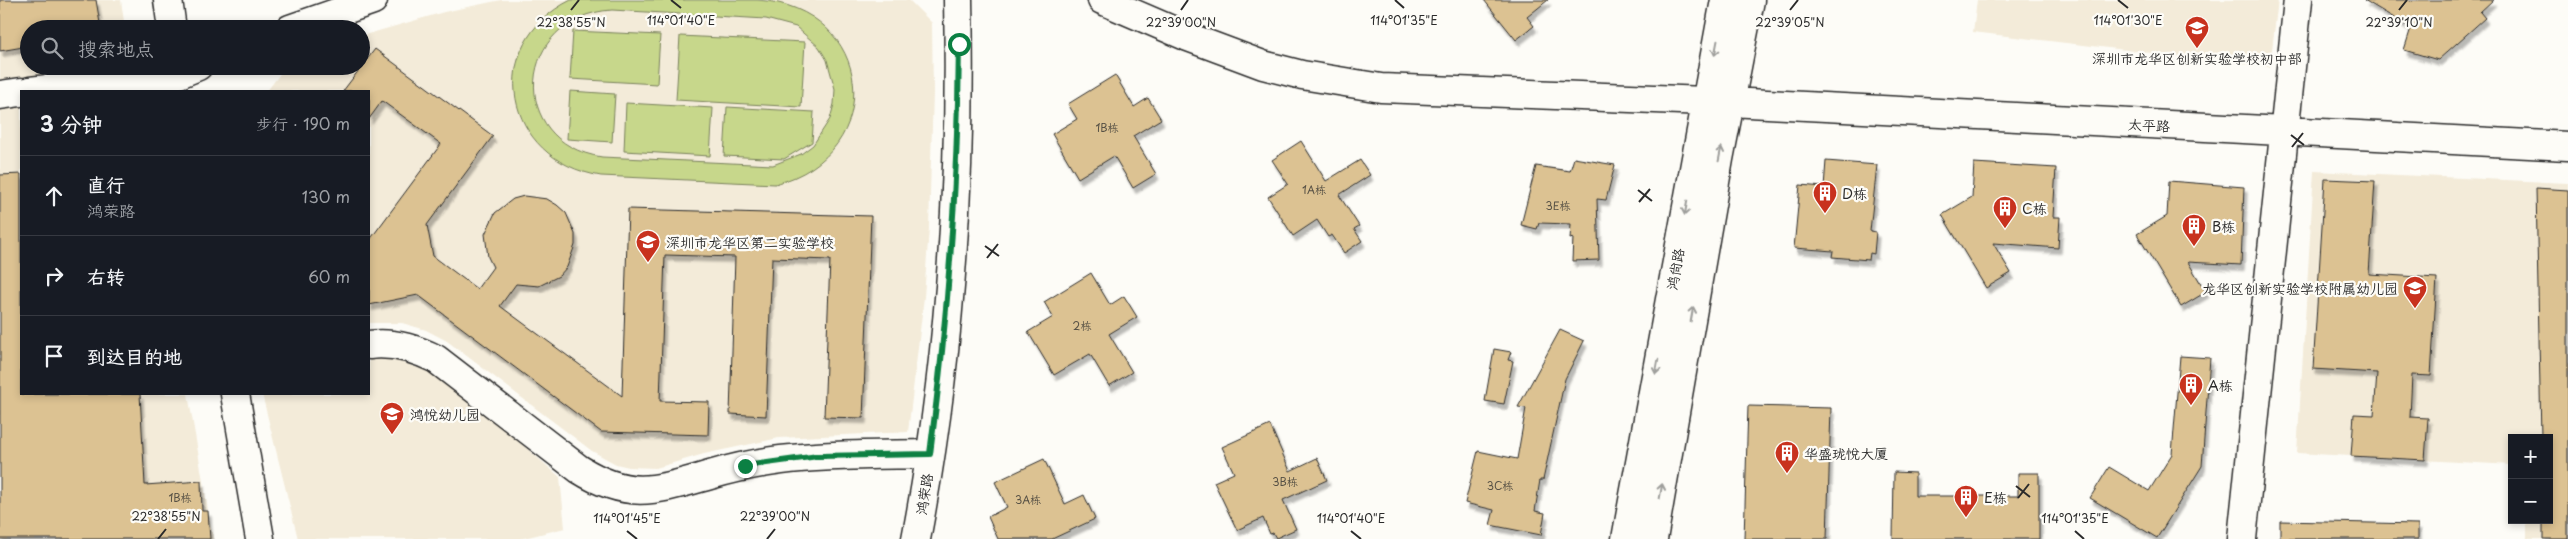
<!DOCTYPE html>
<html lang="zh">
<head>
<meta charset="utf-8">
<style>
	:root { --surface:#171b24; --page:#20242c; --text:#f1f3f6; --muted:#9ea1a6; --line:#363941 }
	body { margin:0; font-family:"Playpen Sans","LXGW WenKai TC",sans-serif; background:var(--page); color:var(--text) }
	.controls { position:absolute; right:15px; bottom:15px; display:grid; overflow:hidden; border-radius:0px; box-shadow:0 2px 8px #0003 }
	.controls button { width:45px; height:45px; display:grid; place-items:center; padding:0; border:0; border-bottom:1px solid var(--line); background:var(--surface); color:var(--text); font:25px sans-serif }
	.stop { position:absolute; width:15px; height:15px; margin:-11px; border:4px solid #0b8043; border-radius:50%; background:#fff }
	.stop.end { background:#0b8043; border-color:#fff; box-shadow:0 1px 5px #0008 }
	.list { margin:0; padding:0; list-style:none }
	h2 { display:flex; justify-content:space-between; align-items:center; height:65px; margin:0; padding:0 20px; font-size:21px }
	h2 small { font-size:16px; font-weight:400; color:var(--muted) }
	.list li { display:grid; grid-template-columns:32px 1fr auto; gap:15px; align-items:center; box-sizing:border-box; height:80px; padding:0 20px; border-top:1px solid var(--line) }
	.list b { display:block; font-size:19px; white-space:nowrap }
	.list p { margin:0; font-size:16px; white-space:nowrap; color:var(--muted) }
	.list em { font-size:16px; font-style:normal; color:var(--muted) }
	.icon { flex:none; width:28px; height:28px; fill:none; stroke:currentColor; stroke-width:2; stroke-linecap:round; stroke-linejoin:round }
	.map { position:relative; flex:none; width:2568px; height:539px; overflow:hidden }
	.search { position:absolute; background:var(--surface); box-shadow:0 2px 8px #0003; left:20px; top:20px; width:350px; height:55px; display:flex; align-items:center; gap:12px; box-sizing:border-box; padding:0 18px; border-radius:28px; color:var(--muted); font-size:19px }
	.panel { position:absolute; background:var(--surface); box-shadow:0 2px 8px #0003; left:20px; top:90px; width:350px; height:305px; border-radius:0px }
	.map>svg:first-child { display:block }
</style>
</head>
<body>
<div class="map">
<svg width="2568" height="539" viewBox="0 0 2568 539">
	<defs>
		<filter id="shadow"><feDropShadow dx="3" dy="5.5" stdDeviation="1" flood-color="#0004"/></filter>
	</defs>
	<rect width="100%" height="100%" fill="#fdfcf7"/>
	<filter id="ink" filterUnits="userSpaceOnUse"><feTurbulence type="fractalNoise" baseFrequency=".02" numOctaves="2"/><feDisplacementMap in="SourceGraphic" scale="10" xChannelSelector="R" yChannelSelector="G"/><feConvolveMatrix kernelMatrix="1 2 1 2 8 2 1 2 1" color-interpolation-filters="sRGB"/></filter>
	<g filter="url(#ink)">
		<!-- built -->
		<path fill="#f3ebd9" d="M0,0h121l4,29h-96v37h101l-109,25v303h167l25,145h-213z
			M501,0h408l23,23 1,69 -4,136 -5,69 -16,135 -129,6 -75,16 -48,14 -27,-1 -13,-3 -24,-13 -145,-110 -21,-11 -24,-7h-33v-232h-102l19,-25h75v-30l83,-24z
			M1977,0h301l-8,67 -297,-35z
			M2314,171l254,12v356h-41v-19h22v-82h-37v27l-215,-12z
			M380,354l62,22 118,101 5,51 -45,11h-222l-36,-145h107v-36z"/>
		<!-- green -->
		<path fill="#c7d78b" stroke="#79815b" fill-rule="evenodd" d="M571,0h186c118,7 133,154 18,184l-174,-8c-98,-16 -119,-132 -30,-176zM612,10l154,9 30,8 23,20 8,13 8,29 -1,15 -4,15 -17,26 -12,9 -28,11 -171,-8c-96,-14 -87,-141 10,-147z
			M573,31l87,4 -3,49 -87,-5z
			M680,36l125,6 -4,65 -125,-7z
			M570,91l45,3 -3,48 -45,-3z
			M626,103l87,5 -3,48 -86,-5z
			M727,107l87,5 -2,30 -28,17 -60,-3z"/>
		<!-- building -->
		<path fill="#dcc292" stroke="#2b2b2b" filter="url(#shadow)" d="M0,0h96l5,29h-72v17l-29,5z
			M1484,0h64l-21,17 7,9 -18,14z
			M2364,0h129l-13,12 5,6 -47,42 -34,-10 7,-22z
			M375,49l118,87 -66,89 6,31 44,33 16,-22 -5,-10 -3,-23 10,-21 18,-14 11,-3 23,3 10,6 9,8 9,21v11l-8,22 -8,9 -20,10 -23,-2 -16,22 122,90 6,-187 243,7 -8,202 -39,-1 6,-157 -58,-2 -6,158 -36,-2 5,-157 -70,-2 -5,146 49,1 -1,33 -107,-3 -183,-137 -49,10v-64l72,-97 -59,-43 -13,18v-28h-26z
			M1115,75l19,32 14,-9 13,21 -28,17 23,38 -23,14 -19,-32 -36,22 -26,-44 25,-15 -9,-15z
			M1301,141l25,40 34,-21 10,15 -31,20 20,31 -5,3 8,12 -18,12 -12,-18 -4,2 -11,-17 -24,16 -25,-39 20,-13 -16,-24z
			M1574,158l41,7 -9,35 -9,-1 2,61 -27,1 1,-23 -3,1 1,-15 -32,-1 -2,6 -16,-4 15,-59 34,5z
			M1826,161l51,4 -7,66 6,1 -2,22 -4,-1 -1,7 -37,-3 1,-6 -39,-3 6,-63 24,2z
			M1974,163l82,5 -3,49h7l-2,31 -65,-5 18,30 -25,15 -44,-73 30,-18z
			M21,174v220h119l5,91 56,-4 1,30h6l2,28h-210v-364z
			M2325,179l50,2 -6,93 68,4 -6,98 -19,-1 -2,42 18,1 -3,42 -74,-4 3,-42 20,1 3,-42 -64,-4z
			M2169,181l75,6 -3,78 -53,-3 18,30 -25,15 -44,-73 30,-18z
			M2536,188l32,2v349h-25v-19h6v-82h-8z
			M1091,273l19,32 14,-9 13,21 -28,17 23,38 -23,14 -19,-32 -36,21 -26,-43 25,-15 -9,-15z
			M1560,330l24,11 -19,38 -22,101h-3l-5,31 10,2 -4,22 -51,-10 4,-15 -29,-7 13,-52 39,8 9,-51 -8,-1z
			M1494,349l17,3 -3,8 5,1 -9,43 -19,-3z
			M2180,356l30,2 -8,108 -45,72 -67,-40 19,-31 40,24 23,-37z
			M1748,406l83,2 -4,131h-83z
			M1270,425l20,46 27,-13 10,22 -44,20 13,29 -20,9 -3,-5 -3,1 -7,-16 -26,12 -23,-48 20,-9 -12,-26z
			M1044,459l21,45 19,-9 11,24 -43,20h-54l-10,-22 19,-10 -12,-25z
			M1894,472l21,1v23h103v-23h21v66h-146z
			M2280,521l138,3v15h-138z"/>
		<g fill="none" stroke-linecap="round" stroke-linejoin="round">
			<defs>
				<path id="minor" d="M168,0l4,29
					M1102,0l86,37 75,28 39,10 79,13 349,14 838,44
					M290,29l83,-29
					M30,91l149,-17 19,-8
					M0,95l21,-3
					M369,345c24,-3 45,3 67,14l143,110c51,32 78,21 131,6 24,-7 47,-12 71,-15 50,-6 100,-5 149,-6
					M235,394l25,145
					M916,539c34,-177 46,-359 42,-539
					M1626,539l99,-539
					M1653,539l66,-380 31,-159
					M2242,539l56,-539"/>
			</defs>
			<!-- minor casing -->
			<use href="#minor" stroke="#2b2b2b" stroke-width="31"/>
			<!-- minor -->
			<use href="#minor" stroke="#fdfcf7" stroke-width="28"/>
		</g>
		<!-- one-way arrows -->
		<defs><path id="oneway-shaft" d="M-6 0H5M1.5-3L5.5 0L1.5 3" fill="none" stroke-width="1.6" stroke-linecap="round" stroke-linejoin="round" transform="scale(1.25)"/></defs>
		<g stroke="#9e9e9b">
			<use href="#oneway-shaft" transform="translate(1716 48) rotate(101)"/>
			<use href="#oneway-shaft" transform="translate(1720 154) rotate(-79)"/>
			<use href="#oneway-shaft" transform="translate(1686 208) rotate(100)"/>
			<use href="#oneway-shaft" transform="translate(1692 314) rotate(-80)"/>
			<use href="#oneway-shaft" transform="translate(1657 367) rotate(100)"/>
			<use href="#oneway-shaft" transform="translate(1661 491) rotate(-80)"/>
		</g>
	</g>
	<g fill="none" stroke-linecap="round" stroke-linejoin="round" filter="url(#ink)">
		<!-- route -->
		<path stroke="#0b8043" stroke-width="6" d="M745,466l73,-10 112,-2c18,-137 28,-272 29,-410"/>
	</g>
	<!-- ticks -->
	<path fill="none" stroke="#2b2b2b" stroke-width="2" d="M671,0l10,8M1395,0l9,8M2118,0l10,8M571,10l8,-10M1181,10l7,-10M1790,10l8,-10M2399,10l8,-10M2291,135l13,10M2292,147l11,-14M1638,190l14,11M1639,202l11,-13M985,246l14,10M987,258l11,-14M2016,486l14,11M2018,498l11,-14M627,531l10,8M1351,531l10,8M2075,531l9,8M158,539l8,-10M767,539l8,-10"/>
	<!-- icons -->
	<defs>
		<symbol id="school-pin" viewBox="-11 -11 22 30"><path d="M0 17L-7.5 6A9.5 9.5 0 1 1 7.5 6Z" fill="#c8321e" stroke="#fdfcf7"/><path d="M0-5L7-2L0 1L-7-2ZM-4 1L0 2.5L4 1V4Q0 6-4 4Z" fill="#fff"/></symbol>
		<symbol id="building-pin" viewBox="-11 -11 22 30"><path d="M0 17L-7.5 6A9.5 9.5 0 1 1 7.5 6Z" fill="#c8321e" stroke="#fdfcf7"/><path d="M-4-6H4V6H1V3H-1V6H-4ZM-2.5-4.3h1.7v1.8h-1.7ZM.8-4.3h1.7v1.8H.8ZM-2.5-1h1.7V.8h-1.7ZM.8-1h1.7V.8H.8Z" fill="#fff"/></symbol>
	</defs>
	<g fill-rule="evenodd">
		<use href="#school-pin" x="2183" y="14" width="28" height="38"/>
		<use href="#building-pin" x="1811" y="179" width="28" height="38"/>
		<use href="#building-pin" x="1991" y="194" width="28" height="38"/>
		<use href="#building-pin" x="2180" y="212" width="28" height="38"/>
		<use href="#school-pin" x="634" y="228" width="28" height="38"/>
		<use href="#school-pin" x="2401" y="274" width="28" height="38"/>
		<use href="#building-pin" x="2177" y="371" width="28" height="38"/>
		<use href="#school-pin" x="378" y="400" width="28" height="38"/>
		<use href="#building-pin" x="1773" y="439" width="28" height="38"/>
		<use href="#building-pin" x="1952" y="483" width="28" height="38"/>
	</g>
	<g text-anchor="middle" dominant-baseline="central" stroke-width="4.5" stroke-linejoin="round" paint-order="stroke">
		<!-- number labels -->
		<g font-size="11" fill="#575145">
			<text x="1107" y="127">1B栋</text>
			<text x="1314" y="189">1A栋</text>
			<text x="1558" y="205">3E栋</text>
			<text x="1082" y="325">2栋</text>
			<text x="1285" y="481">3B栋</text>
			<text x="1500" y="485">3C栋</text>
			<text x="180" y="497">1B栋</text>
			<text x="1028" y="499">3A栋</text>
		</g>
		<!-- poi labels -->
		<g font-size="14" fill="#2b2b2b" stroke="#fdfcf7" text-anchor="start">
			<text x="2197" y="58" text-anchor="middle">深圳市龙华区创新实验学校初中部</text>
			<text x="1842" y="193">D栋</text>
			<text x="2022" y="208">C栋</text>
			<text x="2212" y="226">B栋</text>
			<text x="666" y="242">深圳市龙华区第二实验学校</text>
			<text x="2398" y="288" text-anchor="end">龙华区创新实验学校附属幼儿园</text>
			<text x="2208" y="385">A栋</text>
			<text x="410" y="414">鸿悦幼儿园</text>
			<text x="1804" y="453">华盛珑悦大厦</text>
			<text x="1984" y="497">E栋</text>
		</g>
		<!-- street labels -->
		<g font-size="14" fill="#2b2b2b" stroke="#fdfcf7">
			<text transform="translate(2149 125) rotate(3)">太平路</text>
			<text transform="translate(1675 269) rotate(-80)">鸿尚路</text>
			<text transform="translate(924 494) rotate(-81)">鸿荣路</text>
		</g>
	</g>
	<g font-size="12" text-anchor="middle" fill="#2b2b2b" stroke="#fdfcf7" stroke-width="4.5" stroke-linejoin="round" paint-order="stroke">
		<text x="681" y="25">114°01'40"E</text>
		<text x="1404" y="25">114°01'35"E</text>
		<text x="2128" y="25">114°01'30"E</text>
		<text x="571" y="27">22°38'55"N</text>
		<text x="1181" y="27">22°39'00"N</text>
		<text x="1790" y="27">22°39'05"N</text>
		<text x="2399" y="27">22°39'10"N</text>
		<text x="166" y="521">22°38'55"N</text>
		<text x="775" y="521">22°39'00"N</text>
		<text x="627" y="523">114°01'45"E</text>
		<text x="1351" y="523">114°01'40"E</text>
		<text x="2075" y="523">114°01'35"E</text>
	</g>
</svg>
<div class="controls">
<button>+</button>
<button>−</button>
</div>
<div class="stop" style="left:959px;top:44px"></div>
<div class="stop end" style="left:745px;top:466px"></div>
<div class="search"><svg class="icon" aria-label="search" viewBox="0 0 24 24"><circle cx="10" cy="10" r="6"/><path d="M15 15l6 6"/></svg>搜索地点</div>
<section class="panel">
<h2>3 分钟<small>步行 · 190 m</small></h2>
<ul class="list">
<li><svg class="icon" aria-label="ahead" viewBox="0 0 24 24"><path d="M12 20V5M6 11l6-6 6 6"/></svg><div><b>直行</b><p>鸿荣路</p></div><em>130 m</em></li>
<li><svg class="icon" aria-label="right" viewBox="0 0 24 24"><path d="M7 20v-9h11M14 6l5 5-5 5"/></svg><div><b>右转</b></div><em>60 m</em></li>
<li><svg class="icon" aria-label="arrive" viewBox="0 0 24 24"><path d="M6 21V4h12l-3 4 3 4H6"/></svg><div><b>到达目的地</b></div></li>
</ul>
</section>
</div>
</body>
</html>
